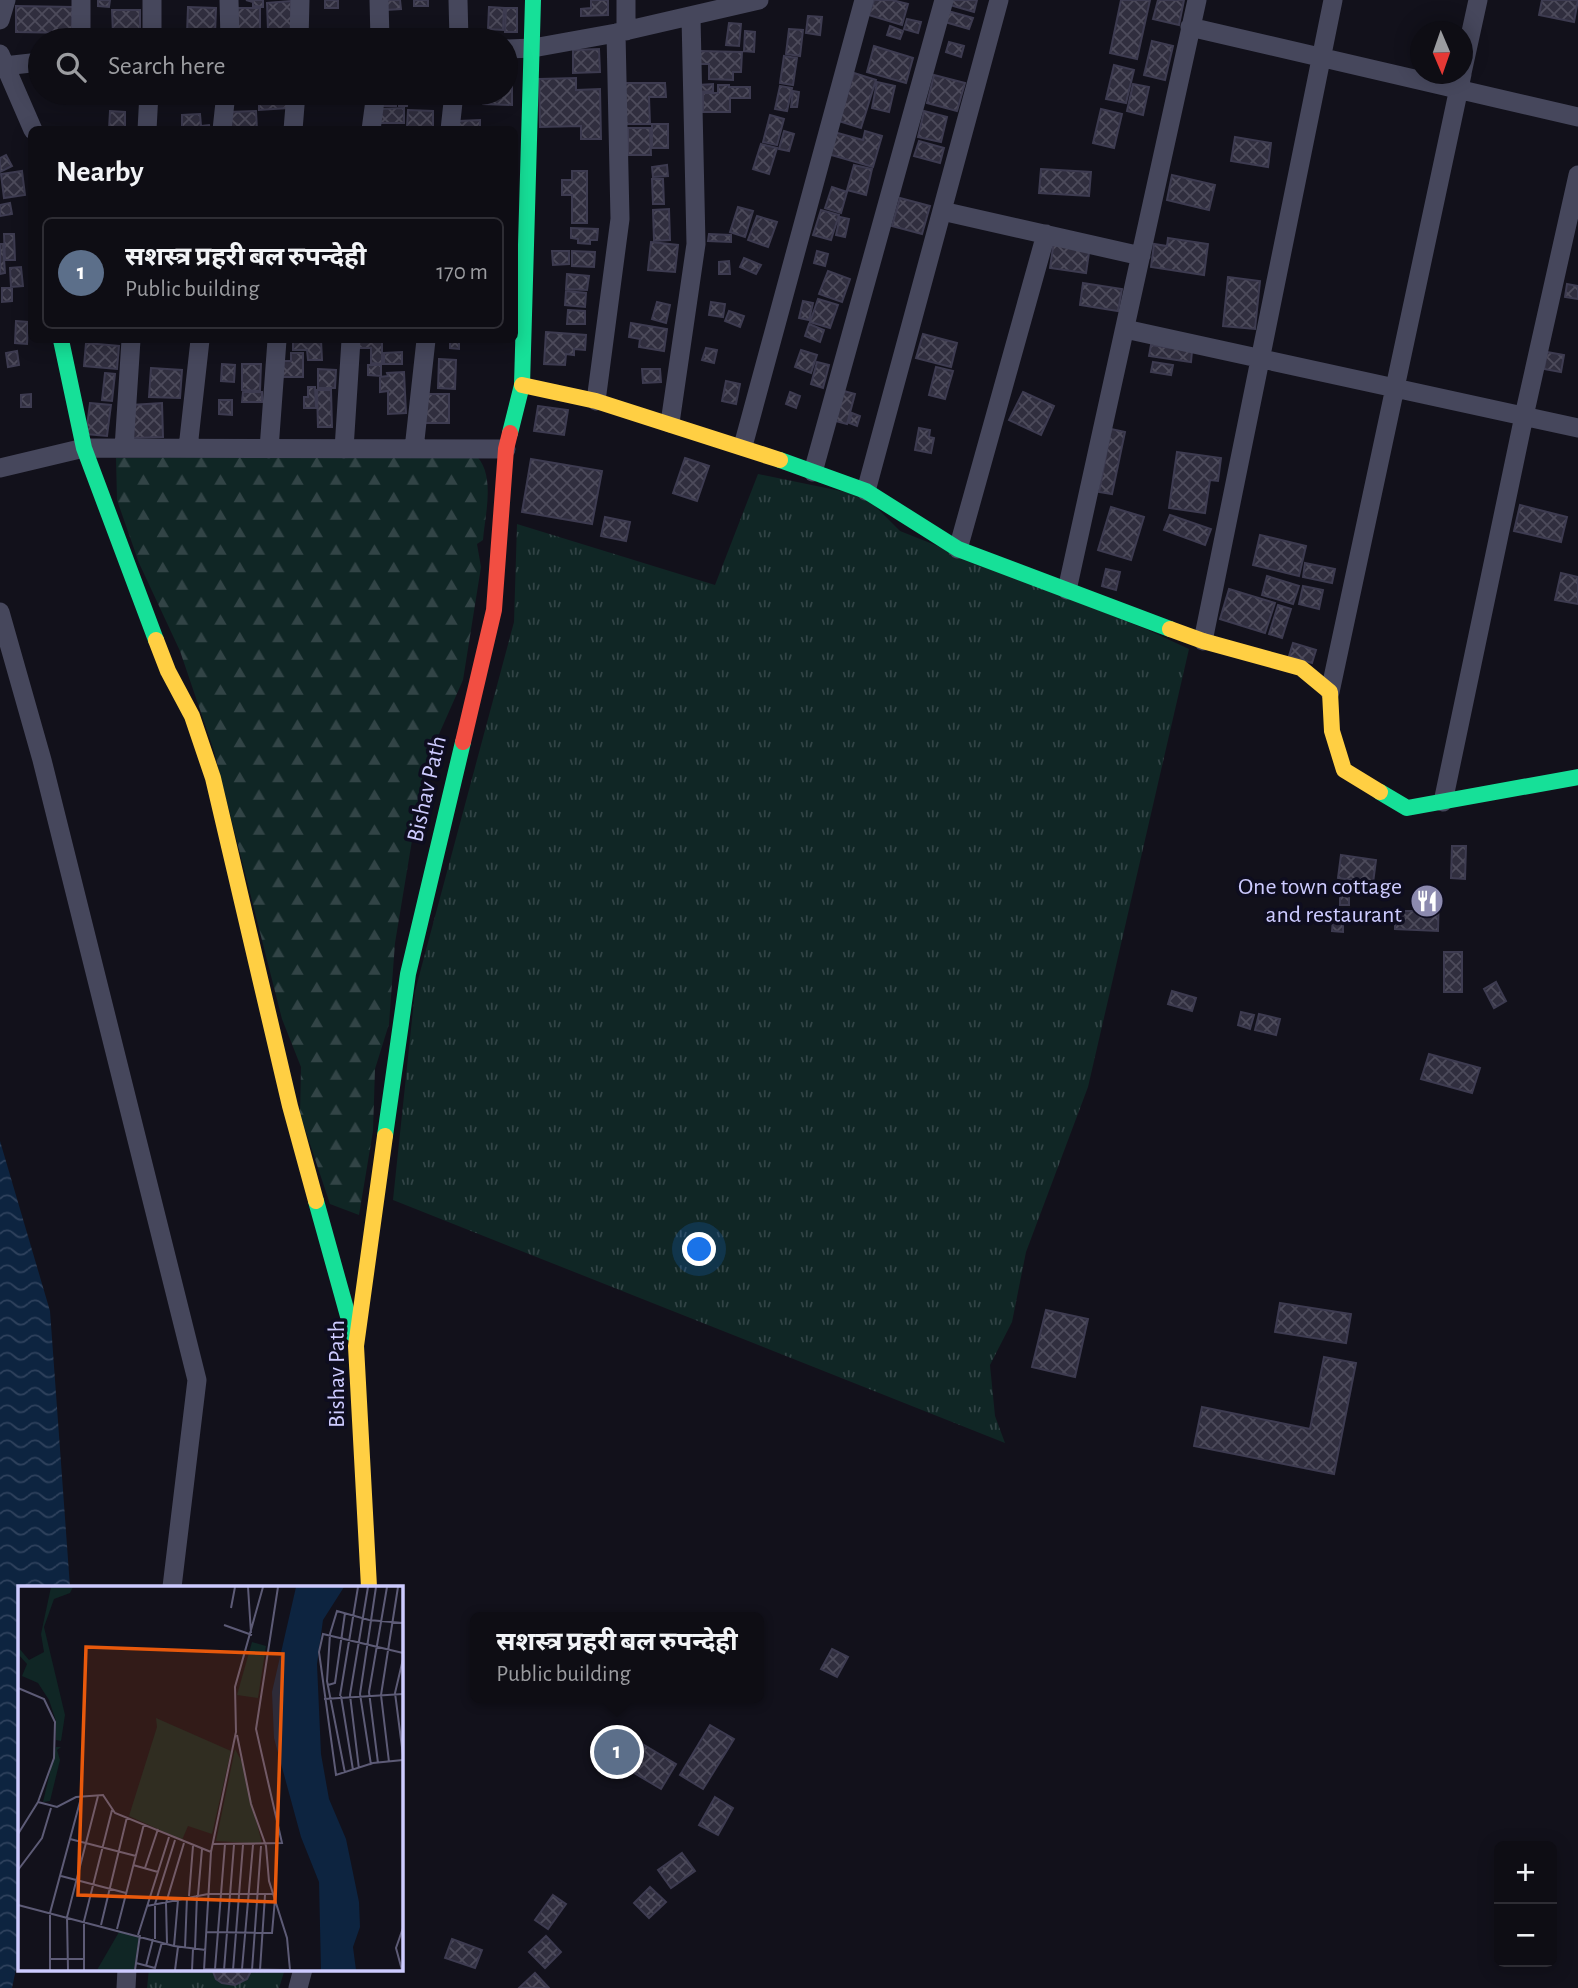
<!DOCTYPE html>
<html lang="en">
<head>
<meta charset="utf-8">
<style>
	:root { --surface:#0e0d14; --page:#17161d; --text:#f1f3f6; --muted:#9b9ca0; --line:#2e2d34; --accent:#d93025 }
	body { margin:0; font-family:"Alegreya Sans","Noto Sans Devanagari",sans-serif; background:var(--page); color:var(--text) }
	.controls { position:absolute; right:21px; bottom:21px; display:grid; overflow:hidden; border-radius:10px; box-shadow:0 4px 18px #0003 }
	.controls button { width:63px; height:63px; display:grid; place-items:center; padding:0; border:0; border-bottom:2px solid var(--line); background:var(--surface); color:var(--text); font:35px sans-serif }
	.compass { position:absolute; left:1410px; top:21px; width:63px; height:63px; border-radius:50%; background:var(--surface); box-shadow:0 4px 18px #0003; rotate:178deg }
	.you { position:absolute; left:700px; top:1250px; width:24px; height:24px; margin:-18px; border:5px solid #fff; border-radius:50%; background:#1a73e8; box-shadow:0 0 0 10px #1a73e833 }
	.badge { display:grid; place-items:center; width:46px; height:46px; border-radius:50%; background:var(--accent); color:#fff; font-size:23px; font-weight:700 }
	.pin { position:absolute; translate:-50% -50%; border:4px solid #fff; box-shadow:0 2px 7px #0006 }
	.popup { position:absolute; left:470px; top:1612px; width:294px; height:91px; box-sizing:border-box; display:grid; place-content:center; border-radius:10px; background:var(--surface); filter:drop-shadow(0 2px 5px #0005); font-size:23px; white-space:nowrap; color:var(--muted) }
	.popup b { font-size:26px; color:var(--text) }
	.popup::after { content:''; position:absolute; left:50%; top:100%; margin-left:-14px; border:14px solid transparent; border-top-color:var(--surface) }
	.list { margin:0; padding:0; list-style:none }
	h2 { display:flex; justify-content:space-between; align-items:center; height:91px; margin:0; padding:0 28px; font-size:30px }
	h2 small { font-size:23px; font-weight:400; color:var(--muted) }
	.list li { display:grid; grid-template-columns:46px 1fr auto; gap:21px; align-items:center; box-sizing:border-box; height:112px; margin:0 14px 14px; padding:0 14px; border:2px solid var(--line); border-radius:10px }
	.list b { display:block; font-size:26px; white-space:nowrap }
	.list p { margin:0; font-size:23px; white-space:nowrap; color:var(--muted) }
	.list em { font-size:23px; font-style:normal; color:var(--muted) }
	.icon { flex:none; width:38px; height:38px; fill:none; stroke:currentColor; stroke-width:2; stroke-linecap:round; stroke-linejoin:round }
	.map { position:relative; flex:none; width:1578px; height:1988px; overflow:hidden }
	.search { position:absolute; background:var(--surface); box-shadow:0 4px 18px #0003; left:28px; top:28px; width:490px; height:77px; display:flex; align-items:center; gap:18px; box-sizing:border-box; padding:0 24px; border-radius:38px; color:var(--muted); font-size:26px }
	.panel { position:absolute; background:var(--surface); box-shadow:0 4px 18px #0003; left:28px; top:126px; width:490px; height:217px; border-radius:10px }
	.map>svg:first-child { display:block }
</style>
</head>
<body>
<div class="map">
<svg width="1578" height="1988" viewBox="0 0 1578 1988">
	<defs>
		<pattern id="grass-tufts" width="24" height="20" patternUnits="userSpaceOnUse" patternTransform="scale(1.75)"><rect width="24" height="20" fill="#102625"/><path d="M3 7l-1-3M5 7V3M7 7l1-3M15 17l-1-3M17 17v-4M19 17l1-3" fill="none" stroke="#324446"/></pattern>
		<pattern id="forest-firs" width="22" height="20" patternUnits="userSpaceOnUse" patternTransform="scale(1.75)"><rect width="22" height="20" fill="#102625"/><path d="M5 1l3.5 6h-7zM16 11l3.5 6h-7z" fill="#324446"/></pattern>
		<pattern id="water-waves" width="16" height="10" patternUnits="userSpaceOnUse" patternTransform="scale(1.75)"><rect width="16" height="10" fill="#0d2440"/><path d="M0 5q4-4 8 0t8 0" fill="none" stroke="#2f425d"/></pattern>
		<pattern id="building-cross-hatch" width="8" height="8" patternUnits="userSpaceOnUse" patternTransform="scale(1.75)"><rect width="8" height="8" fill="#302e3e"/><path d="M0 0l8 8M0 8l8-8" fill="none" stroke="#4d4b5b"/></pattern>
	</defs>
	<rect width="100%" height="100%" fill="#12111b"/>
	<!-- grass -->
	<path fill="url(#grass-tufts)" d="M758,474l107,22 35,35 248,99 41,19 -101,438 -62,165 -14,70 -22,43 5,51 10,27 -612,-243 22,-209 99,-369 3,-98 198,61z
		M149,1969h136l-6,19h-132z"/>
	<!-- forest -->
	<path fill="url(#forest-firs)" d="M473,453c24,18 12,61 10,87l-6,4 4,23 -18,113 -39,88 -29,175 -6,81 -14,45 -2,62 -14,84 -29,-11 -30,-90 1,-47 -19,-48 -68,-268 -34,-100 -41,-88 -22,-63 -1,-42z"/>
	<!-- water -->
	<path fill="url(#water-waves)" d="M0,1141l50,170 20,276h-51v368l-7,33h-12z"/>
	<!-- building -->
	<path fill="url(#building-cross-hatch)" stroke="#3d3b50" stroke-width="2" d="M98,0h12l-1,7 -11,-1z
		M246,0h17v7l-10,-1v-4z
		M325,0h13v8h-13z
		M385,0h15l1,9 -15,1z
		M414,0h14v6h-14z
		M591,0h17v15l-27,1v-7l10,-1z
		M874,0h18l16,4 -6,21 -33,-10z
		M951,0h26l-3,12 -24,-7z
		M1121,0h29l-13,59 -27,-6z
		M1158,0h26l-5,25 -26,-6z
		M1542,0h36l-4,22 -35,-7z
		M291,1l1,28 -24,1 -1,-27z
		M16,6l57,1 -1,26 -56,-1z
		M188,7l28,1 -1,27 -28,-1z
		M489,7l15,1 -1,22 -15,-1z
		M234,8h26v26h-26z
		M506,8h11v24h-12z
		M112,10h28v24h-27z
		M948,11l25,7 -4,11 -24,-7z
		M808,16l14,1 -2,18 -14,-2z
		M907,19l14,3 -3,11 -14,-4z
		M729,23l12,1 -2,22 -13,-1z
		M890,26l13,5 -3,8 -13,-4z
		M789,29l14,1 -3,26 -14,-2z
		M745,31l10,1 -1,20 -10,-1z
		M1152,41l21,5 -8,34 -21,-5z
		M949,42l15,4 -3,11 -15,-5z
		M874,46l39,12 -7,25 -39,-11z
		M599,49l1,23 -27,1v-23z
		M700,51l42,1 -1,20h-8v8l-24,-1v-15h-9z
		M514,55v22h-8v-21z
		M784,56l13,2 -4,27 -13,-2z
		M1114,65l20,5 -8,33 -20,-4z
		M854,73l22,7 -15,48 -22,-7z
		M934,75l31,8 -8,28 -30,-8z
		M576,78v12l24,-1 1,50h-20v-13l-41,1 -1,-48z
		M506,81h6v24l-29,-1v-10l23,-1z
		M877,82l18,4 -6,26 -17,-4z
		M624,83h41l1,14h-17l1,27h-26z
		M713,84v7l-15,1v-7z
		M1133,84l16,3 -6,28 -16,-4z
		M718,85h11v2h21v11h-20v14h-27v-19h15z
		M780,86l12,2 -5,23 -12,-2z
		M793,91l6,1 -2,15h-6z
		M259,93h28l1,15 -29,2z
		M399,93h9l-1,13h-8z
		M410,93h22l-1,9 -21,-2z
		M379,95h17v11h-17z
		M404,108v15h-24v-14z
		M1101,109l21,5 -8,34 -21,-5z
		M408,110l25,1v17l-26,-1z
		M110,111l15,1v18h-16z
		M256,111l1,19h-28l-1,-18z
		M924,111l23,6 -6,25 -23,-5z
		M200,114l1,12 8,-1 1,5h-28v-15z
		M770,115l14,4 -7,26 -14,-3z
		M480,120v10h-21v-9z
		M652,124h16v24h-16z
		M628,128h22l1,27h-23z
		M784,131l10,3 -5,17 -10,-2z
		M865,131l17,5 -9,31 -45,-13 6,-22 29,8z
		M1235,137l36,6 -3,24 -37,-6z
		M919,141l25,7 -4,15 -26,-7z
		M761,144l16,4 -8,26 -16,-5z
		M6,155l6,11 -12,6v-14z
		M667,165l1,11 -15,1 -1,-10z
		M854,165l18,4 -6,26 -19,-5z
		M1041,169l50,3 -2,24 -50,-3z
		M22,171l3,24 -21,3 -3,-24z
		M572,171h15v52h-15v-28h-10v-15h10z
		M1172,175l43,10 -6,25 -42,-10z
		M652,179h11l1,25h-11z
		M832,187l15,5 -6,21 -16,-5z
		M900,198l30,8 -8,28 -30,-8z
		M10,203l2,11 -12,2v-11z
		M738,207l15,4 -8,26 -15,-5z
		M669,209l1,31 -16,1 -1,-31z
		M821,210l18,5 -8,25 -18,-5z
		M757,216l20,6 -9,25 -20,-7z
		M840,217l9,2 -4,18 -9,-2z
		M571,228l27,1 -1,11h-7v4l-12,-1v-4l-7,-1z
		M4,234h10l1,26h-10z
		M709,234l22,1v7l-23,-1z
		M1168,238l40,6 -4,31 -53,-8 3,-23 13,2z
		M1054,240l36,6 -4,27 -36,-5z
		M651,242l27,3 -3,27 -27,-2z
		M0,244h3l2,29 -5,1z
		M552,251h17v13l-16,1z
		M572,251l23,1 -1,15 -22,-1z
		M817,251l11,3 -3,12 -11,-3z
		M744,258l17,7 -5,9 -16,-7z
		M729,261l1,13h-11v-12z
		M21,267l2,19 -12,1 -1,-19z
		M828,271l22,8 -8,23 -23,-8z
		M567,274l22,2 -2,14 -21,-1z
		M1228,277l32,4 -5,48 -32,-3z
		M1083,283l39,6 -4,22 -38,-6z
		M1567,284l11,2v13l-13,-2z
		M2,288h10v13l-10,1z
		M566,291l20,2 -1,14 -20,-2z
		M818,299l20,6 -8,23 -20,-6z
		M803,301l10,2 -4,17 -10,-2z
		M657,302l13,3 -4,18 -14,-4z
		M711,302l14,2 -2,13 -14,-2z
		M568,310l17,1v13h-18z
		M729,311l15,5 -4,11 -15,-6z
		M16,321l12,1 -1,22 -12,-1z
		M631,323l36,6 -3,22 -25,-4 1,-8 -11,-2z
		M809,324l15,6 -4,12 -15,-6z
		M546,332l40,3 -1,15 -11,-1v6l-8,-1 -1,11 -21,-1z
		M923,334l34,9 -6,24 -35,-9z
		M293,340h28l1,20h-14l-1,-10h-14z
		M358,340h24v24l-11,-1v-15h-14z
		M450,340h9v9l-9,-1z
		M86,343l33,3 -2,23 -33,-3z
		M1151,345l41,6 -1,11 -42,-6z
		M706,348l11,2 -3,13 -12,-3z
		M801,350l16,5 -6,18 -16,-6z
		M17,351l2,14 -11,2 -2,-14z
		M402,352v12h-18v-11z
		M1547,352l17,3 -3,17 -17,-3z
		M291,353h12v24h-23v-16h11z
		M439,359l17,1 -1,29 -17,-1z
		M817,362l12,3 -6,23 -12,-4z
		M1153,362l20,3 -2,10 -20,-3z
		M222,364l13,1 -1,17 -13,-1z
		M242,364h19l-1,27 -18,-1z
		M368,365h13v11l-13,-1z
		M936,367l17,4 -8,28 -16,-4z
		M151,368l31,2 -2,28 -31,-1z
		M318,369l18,1 -1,18h-17z
		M642,369h18l1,13 -18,1z
		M404,372l2,41 -18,1v-23l-8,1v-15l8,-1 -1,-3z
		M105,373l10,1 -3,27 -10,-1z
		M726,381l14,3 -4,20 -14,-3z
		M308,387h7l1,21h-12v-11h4z
		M317,390h14l1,37h-14z
		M840,390l15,4 -8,30 -15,-4z
		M243,392h19v10h-20z
		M790,392l10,4 -4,12 -10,-4z
		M1023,392l31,14 -13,29 -32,-15z
		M31,394v13h-10v-12z
		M425,394h24v29h-24z
		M219,400h13v15l-13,-1z
		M90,403l21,2 -4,31 -21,-2z
		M162,403l1,34 -31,1 -1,-33z
		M538,406l30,4 -4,25 -30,-4z
		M852,413l8,3 -3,10 -8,-3z
		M919,428l11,2 -1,7 5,1 -3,15 -16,-3z
		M1111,429l14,3 -13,62 -13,-2z
		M1177,452l44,6 -3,23 -8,-1 -5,33 -36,-5z
		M685,458l24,8 -12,35 -24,-8z
		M531,459l71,12 -10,53 -70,-12z
		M1520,505l47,12 -6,25 -47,-11z
		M1111,507l33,10 -13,43 -33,-10z
		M1170,515l41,14 -6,16 -41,-15z
		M605,517l25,5 -4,19 -25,-5z
		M1260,535l46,11 -7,30 -46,-11z
		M1305,563l30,6 -3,14 -29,-6z
		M1106,569l14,3 -4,18 -14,-4z
		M1561,573l17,4v27l-23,-4z
		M1267,576l32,10 -6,18 -31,-9z
		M1303,586l20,4 -4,19 -20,-5z
		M1229,589l46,14 -10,30 -45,-14z
		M1278,605l13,4 -9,29 -13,-4z
		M1293,643l23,7 -4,13 -23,-7z
		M1452,846h14l-1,33 -14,-1z
		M1341,855l35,5 -3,23 -35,-5z
		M1416,890l23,1 -1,40 -43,-2v-18h20z
		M1340,895h9v10h-9z
		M1333,919l10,1v12l-11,-1z
		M1444,952h18v40h-18z
		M1496,982l10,19 -12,7 -10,-19z
		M1172,991l24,7 -4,13 -24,-7z
		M1241,1012l13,3 -4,14 -12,-4z
		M1259,1014l21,5 -4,16 -21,-5z
		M1429,1054l51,14 -8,25 -51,-14z
		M1280,1303l71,11 -5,29 -71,-11z
		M1046,1310l42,9 -13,58 -43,-10z
		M1324,1357l32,6 -22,111 -140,-28 8,-39 108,22z
		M832,1649l16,8 -11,20 -16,-8z
		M710,1725l24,14 -31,50 -23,-14z
		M624,1733l52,31 -15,25 -52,-31z
		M715,1797l18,11 -15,27 -19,-10z
		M682,1853l13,18 -24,17 -13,-18z
		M650,1887l16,15 -17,16 -15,-15z
		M553,1895l13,9 -18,25 -13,-9z
		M546,1936l15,16 -16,16 -16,-16z
		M452,1939l30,11 -7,18 -30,-10z
		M212,1969h40l-5,10 -12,6 -13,-2 -6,-4z
		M535,1973l14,15h-30z"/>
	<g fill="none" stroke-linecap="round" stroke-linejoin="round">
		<!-- street -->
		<path stroke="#46475c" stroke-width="19" d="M152,0v40
			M229,0l1,40
			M379,0l1,40
			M458,0l1,40
			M626,0v31
			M0,20l6,-20
			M1190,27l388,90
			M81,40v-40
			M299,40l1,-40
			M506,49l27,-1 83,-15 143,-33
			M0,54l33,76
			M4,66l36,-4
			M1462,73l16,-73
			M147,130l2,-37
			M222,130l4,-37
			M293,130l3,-37
			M371,130l5,-37
			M450,130l4,-37
			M942,211l199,45
			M1125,329l453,99
			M596,401l24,-182 -4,-186
			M670,423l26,-179 -5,-227
			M743,446l121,-446
			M124,448l7,-108
			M188,448l12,-108
			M269,449l8,-109
			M344,449l7,-109
			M414,449l12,-109
			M0,468l84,-20 422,1
			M813,472l131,-472
			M866,491l133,-491
			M958,549l88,-315
			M1067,590l130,-590
			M0,612l42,148 155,620 -25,207
			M1203,641l130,-641
			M1330,692l132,-618
			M1443,802l81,-386 54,-241
			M126,1988l1,-19
			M298,1988l5,-19"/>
		<!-- fast -->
		<path stroke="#16e098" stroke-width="16" d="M61,340l23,108 72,192
			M510,433l12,-48 11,-385
			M780,460l86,31 92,58 212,80
			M1380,792l27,16 171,-31
			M385,1136l23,-162 55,-232
			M316,1201l37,133"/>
		<!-- slow -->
		<path stroke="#ffcf43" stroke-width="16" d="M522,385l74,16 184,59
			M1170,629l33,12 98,27 29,24 2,39 12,39 36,22
			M156,640l12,31 24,45 21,62 77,328 26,95
			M369,1587l-13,-241 29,-210"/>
		<!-- jam -->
		<path stroke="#f24e42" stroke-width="16" d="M463,742l31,-132 12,-161 4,-16"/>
	</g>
	<!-- icons -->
	<defs>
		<symbol id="restaurant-disc" viewBox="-11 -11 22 22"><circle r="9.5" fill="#8c8aaf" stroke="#0e0d1f"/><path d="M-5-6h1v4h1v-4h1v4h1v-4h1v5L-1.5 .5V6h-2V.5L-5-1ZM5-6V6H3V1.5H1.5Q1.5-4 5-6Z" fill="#fff"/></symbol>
	</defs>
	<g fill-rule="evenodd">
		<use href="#restaurant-disc" x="1408" y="882" width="38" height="38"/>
	</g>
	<g text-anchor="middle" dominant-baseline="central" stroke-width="7" stroke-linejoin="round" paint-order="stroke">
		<!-- street labels -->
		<g font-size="24" fill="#cdcbff" stroke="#0e0d1f">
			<text transform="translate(427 789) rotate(-77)">Bishav Path</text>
			<text transform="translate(337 1374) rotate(-90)">Bishav Path</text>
		</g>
		<!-- poi labels -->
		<g font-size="24" fill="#cdcbff" stroke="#0e0d1f" text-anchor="end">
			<text x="1402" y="887">One town cottage<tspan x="1402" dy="28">and restaurant</tspan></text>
		</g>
	</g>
	<!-- overview -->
	<g transform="translate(18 1586)">
		<rect width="385" height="385" fill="#12111b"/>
		<path d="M33,1h22l-3,6 -16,6 -10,28 21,88 -4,26 -5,-1v-19l-7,-21 -11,-17 -16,-7 5,-12 -9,-10v-7l11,13 15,-8 -3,-18zM234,56l14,4 -8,52 -21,-3zM138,132l75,33 -19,83 -24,-8 -6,14 -53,-24 28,-89zM38,161h5l-4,3 3,10 -10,41 -7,1zM101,346l20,5 -5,33h-37z" fill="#102625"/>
		<path d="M217,163l7,13 20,82 -46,-3z" fill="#102625"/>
		<path d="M278,1h48l-21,33 -6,44 4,90 8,45 17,40 13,63 1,25 -7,20 3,23h-35l-2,-88 -18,-45 -27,-99 -2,-46z" fill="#0d2440"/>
		<path fill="none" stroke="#5d5b76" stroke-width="2" d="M230,1l3,46M213,22l4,-21M206,39l28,10M385,67l-80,-19 -4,18 17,123 37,-12 30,-3M385,73l-8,34 8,62M310,99l7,-2 10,-70M0,102l26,11 11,23 -1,36 -16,44 19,5 19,-10 27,-2 12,18 96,39M322,110l18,-109M323,110l12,74M306,113l79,-5M219,149l14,69 15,42 3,35 18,57 3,32M371,176l-8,-67 17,-108M360,177l-9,-71 18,-105M353,179l-11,-71 16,-107M341,183l-9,-74 18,-108M327,187l-18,-92 3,-47 7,-23 32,9 34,3M0,248l20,-32M52,253l66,17M195,258l69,-1 -26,-114 22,-142M115,279l25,7M127,282l13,-39M0,284l24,-32 9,-30M43,290l65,17M180,309l4,-46M171,310l4,-50M0,319l156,41 32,4M129,320l61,-12h66M83,339l26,-108M99,343l27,-105M189,346l65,1 3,-34M120,349l31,-98M137,353v-35l20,-64M149,357l-1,-40 18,-60M156,360l4,-46M167,362l2,-51M177,363l2,-54M32,373h33M118,377l19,5 7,-26M128,380l7,-27M186,383l85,1M197,383l10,-125M224,383l11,-124M32,384v-57l31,-115M50,384l-1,-53 31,-121M66,384v-49l28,-111M117,384l5,-35M157,384l3,-23M174,384l1,-21M186,384l7,-118 25,-120 -1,-45 28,-100M206,384l10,-125M215,384l10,-125M234,384l9,-124M242,384l5,-75M384,384l-6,-22 7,-20"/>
		<path fill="#e8590c" fill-opacity="0.15" stroke="#e8590c" stroke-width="3.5" d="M68,61l197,7 -8,248 -197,-7z"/>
		<rect width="385" height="385" fill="none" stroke="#cdcbff" stroke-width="3.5"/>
	</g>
</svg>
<div class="controls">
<button>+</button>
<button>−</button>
</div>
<svg class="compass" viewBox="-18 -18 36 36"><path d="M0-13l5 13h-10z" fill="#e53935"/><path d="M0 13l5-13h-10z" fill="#9b9ca0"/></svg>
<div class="you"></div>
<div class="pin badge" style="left:617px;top:1752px;background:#5c6f8a">1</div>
<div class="popup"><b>सशस्त्र प्रहरी बल रुपन्देही</b>Public building</div>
<div class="search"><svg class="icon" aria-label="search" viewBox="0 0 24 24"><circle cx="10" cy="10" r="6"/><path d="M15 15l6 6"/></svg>Search here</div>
<section class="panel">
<h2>Nearby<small></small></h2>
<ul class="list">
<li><span class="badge" style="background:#5c6f8a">1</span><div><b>सशस्त्र प्रहरी बल रुपन्देही</b><p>Public building</p></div><em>170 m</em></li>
</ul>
</section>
</div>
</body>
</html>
